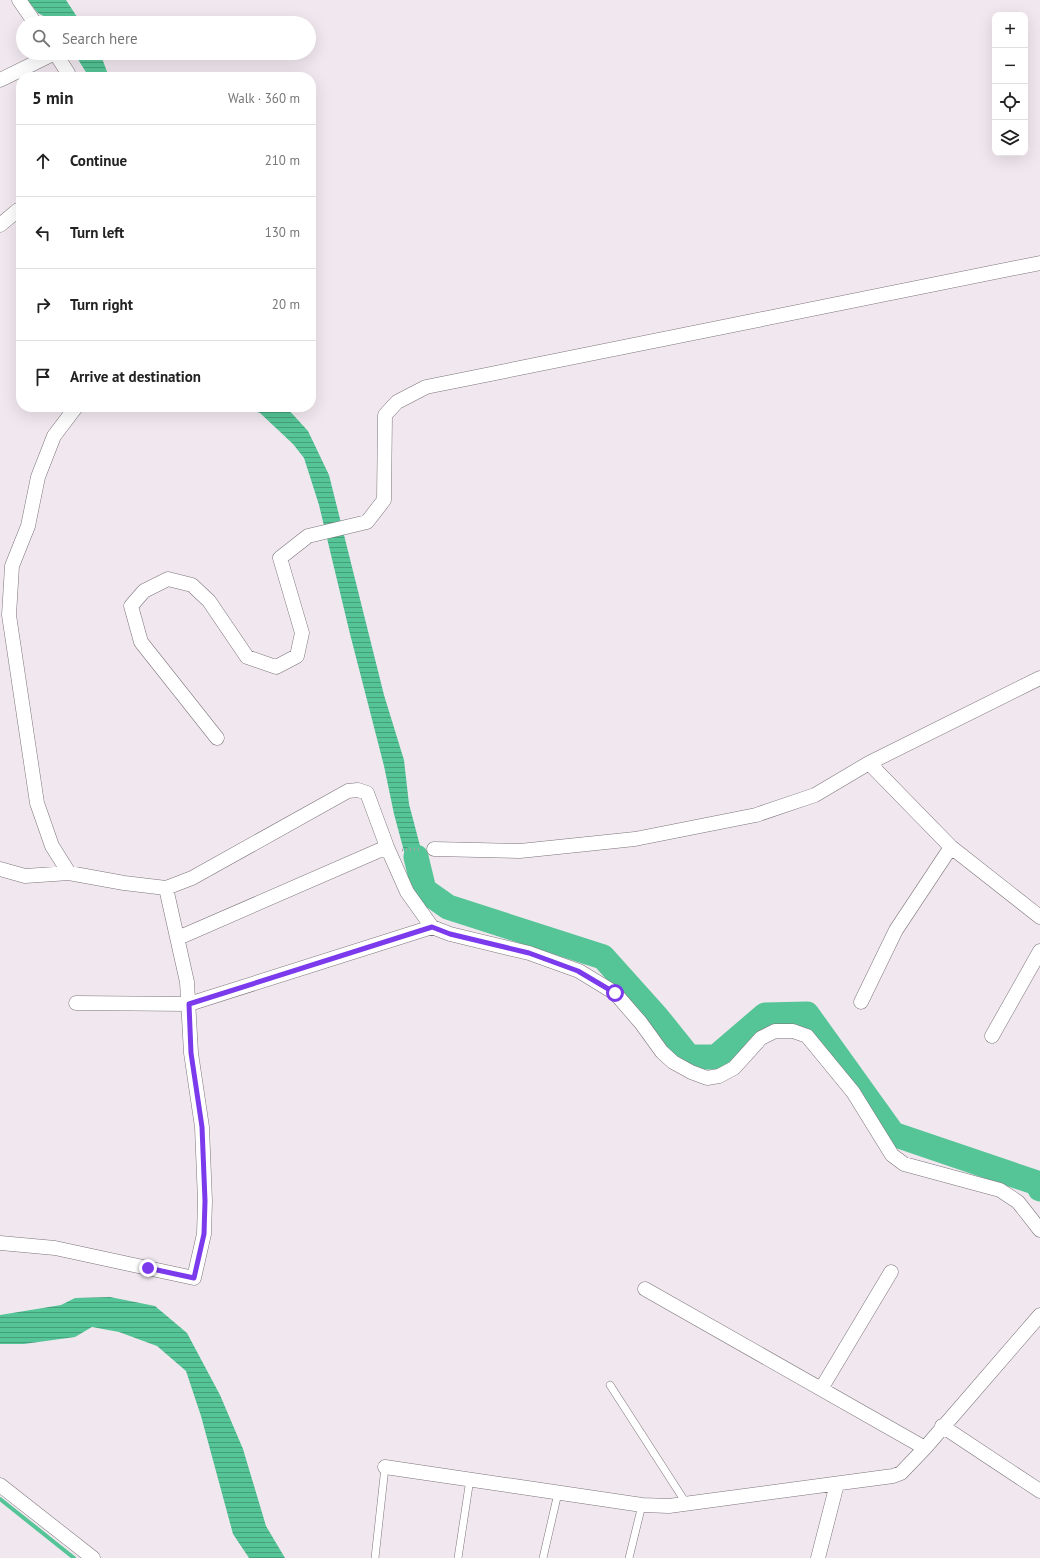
<!DOCTYPE html>
<html lang="en">
<head>
<meta charset="utf-8">
<style>
	:root { --surface:#fff; --page:#f6f6f6; --text:#222; --muted:#767676; --line:#e0e0e0 }
	body { margin:0; font-family:"PT Sans",sans-serif; background:var(--page); color:var(--text) }
	.controls { position:absolute; right:12px; top:12px; display:grid; overflow:hidden; border-radius:8px; box-shadow:0 4px 16px #0002 }
	.controls button { width:36px; height:36px; display:grid; place-items:center; padding:0; border:0; border-bottom:1px solid var(--line); background:var(--surface); color:var(--text); font:20px sans-serif }
	.stop { position:absolute; width:12px; height:12px; margin:-9px; border:3px solid #7c3aed; border-radius:50%; background:#fff }
	.stop.end { background:#7c3aed; border-color:#fff; box-shadow:0 1px 4px #0008 }
	.list { margin:0; padding:0; list-style:none }
	h2 { display:flex; justify-content:space-between; align-items:center; height:52px; margin:0; padding:0 16px; font-size:17px }
	h2 small { font-size:13px; font-weight:400; color:var(--muted) }
	.list li { display:grid; grid-template-columns:26px 1fr auto; gap:12px; align-items:center; box-sizing:border-box; height:72px; padding:0 16px; border-top:1px solid var(--line) }
	.list b { display:block; font-size:15px; white-space:nowrap }
	.list em { font-size:13px; font-style:normal; color:var(--muted) }
	.icon { flex:none; width:22px; height:22px; fill:none; stroke:currentColor; stroke-width:2; stroke-linecap:round; stroke-linejoin:round }
	.map { position:relative; flex:none; width:1040px; height:1558px; overflow:hidden }
	.search { position:absolute; background:var(--surface); box-shadow:0 4px 16px #0002; left:16px; top:16px; width:300px; height:44px; display:flex; align-items:center; gap:10px; box-sizing:border-box; padding:0 14px; border-radius:22px; color:var(--muted); font-size:15px }
	.panel { position:absolute; background:var(--surface); box-shadow:0 4px 16px #0002; left:16px; top:72px; width:300px; height:340px; border-radius:16px }
	.map>svg:first-child { display:block }
</style>
</head>
<body>
<div class="map">
<svg width="1040" height="1558" viewBox="0 0 1040 1558">
	<defs>
		<pattern id="water-rules" width="6" height="5" patternUnits="userSpaceOnUse"><rect width="6" height="5" fill="#55c597"/><path d="M0 2.5h6" fill="none" stroke="#469f7b"/></pattern>
	</defs>
	<rect width="100%" height="100%" fill="#f1e8ef"/>
	<!-- water -->
	<path fill="url(#water-rules)" d="M27,0h39l15,23h-25l-18,-10z
		M74,53h26l9,24h-20z
		M244,407h42l22,24 21,44 55,220 20,65 5,44 19,72 -4,14 -10,-9 -9,-26 -11,-41 -10,-48 -34,-132 -31,-129 -15,-47 -11,-14 -33,-31z
		M110,1297l45,9 32,27 33,62 23,54 23,77 19,32h-36l-16,-24 -32,-118 -15,-45 -29,-25 -38,-14 -27,-5 -17,10 -51,7h-24v-29l61,-10 14,-7z"/>
	<g fill="none" stroke-linecap="round" stroke-linejoin="round">
		<!-- stream -->
		<path stroke="#55c597" stroke-width="4" d="M0,1499l74,59"/>
		<!-- river -->
		<path stroke="#55c597" stroke-width="25" d="M416,857l8,33 24,17 155,50 53,59 33,41h27l49,-42 42,-1 86,120 144,49 3,6"/>
		<defs>
			<path id="lane" d="M610,1385l76,118
				M375,1558l10,-91
				M458,1558l12,-79
				M543,1558l15,-65
				M629,1558l13,-53"/>
			<path id="street" d="M19,0l16,23
				M55,53l13,20 1,4
				M0,80l55,-27
				M0,225l18,-15h3
				M217,738l-76,-96 -10,-36 13,-15 24,-12 24,6 17,16 38,56 29,10 21,-11 5,-23 -22,-75 28,-22 59,-14 17,-22 1,-85 12,-13 29,-15 614,-124
				M869,763l82,84 89,70
				M434,849l86,2 115,-12 121,-24 59,-20 54,-32 171,-85
				M0,869l25,7 44,-3 55,10 42,5 26,-10 156,-87 10,-1 9,3 20,54 20,45 25,35 18,7 79,19 50,18 36,22 26,30 21,29 11,10 18,10 16,6 12,-2 15,-8 27,-30 14,-7h18l14,5 46,56 39,63 12,9 96,26 18,12 22,28
				M69,873l-17,-27 -15,-43 -28,-188 3,-49 16,-40 10,-49 16,-41 22,-29
				M178,938l209,-91
				M861,1002l35,-72 55,-83
				M76,1003l113,1 243,-77
				M992,1036l48,-85
				M0,1243l55,5 139,30 10,-44 1,-33 -3,-74 -11,-74 -4,-71 -21,-94
				M645,1289l280,159
				M821,1389l70,-117
				M942,1426l98,65
				M385,1467l257,38 27,1 224,-30 8,-3 24,-25 115,-133
				M0,1485l93,73
				M818,1558l19,-74"/>
		</defs>
		<!-- lane casing -->
		<use href="#lane" stroke="#7c747a" stroke-width="8"/>
		<!-- street casing -->
		<use href="#street" stroke="#7c747a" stroke-width="15"/>
		<!-- path -->
		<path stroke="#aca5aa" stroke-width="2.5" stroke-dasharray="1 3" stroke-linecap="butt" d="M402,850l19,-1"/>
		<!-- lane -->
		<use href="#lane" stroke="#fff" stroke-width="7"/>
		<!-- street -->
		<use href="#street" stroke="#fff" stroke-width="14"/>
	</g>
	<g fill="none" stroke-linecap="round" stroke-linejoin="round">
		<!-- route -->
		<path stroke="#7c3aed" stroke-width="5" d="M148,1268l46,10 10,-44 1,-33 -3,-74 -11,-74 -2,-49 243,-77 18,7 79,19 49,18 37,22"/>
	</g>
</svg>
<div class="controls">
<button>+</button>
<button>−</button>
<button><svg class="icon" aria-label="locate" viewBox="0 0 24 24"><circle cx="12" cy="12" r="6"/><path d="M12 2v4M12 18v4M2 12h4M18 12h4"/></svg></button>
<button><svg class="icon" aria-label="layers" viewBox="0 0 24 24"><path d="M12 4l9 5-9 5-9-5zM3 14l9 5 9-5"/></svg></button>
</div>
<div class="stop" style="left:615px;top:993px"></div>
<div class="stop end" style="left:148px;top:1268px"></div>
<div class="search"><svg class="icon" aria-label="search" viewBox="0 0 24 24"><circle cx="10" cy="10" r="6"/><path d="M15 15l6 6"/></svg>Search here</div>
<section class="panel">
<h2>5 min<small>Walk · 360 m</small></h2>
<ul class="list">
<li><svg class="icon" aria-label="ahead" viewBox="0 0 24 24"><path d="M12 20V5M6 11l6-6 6 6"/></svg><div><b>Continue</b></div><em>210 m</em></li>
<li><svg class="icon" aria-label="left" viewBox="0 0 24 24"><path d="M17 20v-9H6M10 6l-5 5 5 5"/></svg><div><b>Turn left</b></div><em>130 m</em></li>
<li><svg class="icon" aria-label="right" viewBox="0 0 24 24"><path d="M7 20v-9h11M14 6l5 5-5 5"/></svg><div><b>Turn right</b></div><em>20 m</em></li>
<li><svg class="icon" aria-label="arrive" viewBox="0 0 24 24"><path d="M6 21V4h12l-3 4 3 4H6"/></svg><div><b>Arrive at destination</b></div></li>
</ul>
</section>
</div>
</body>
</html>
